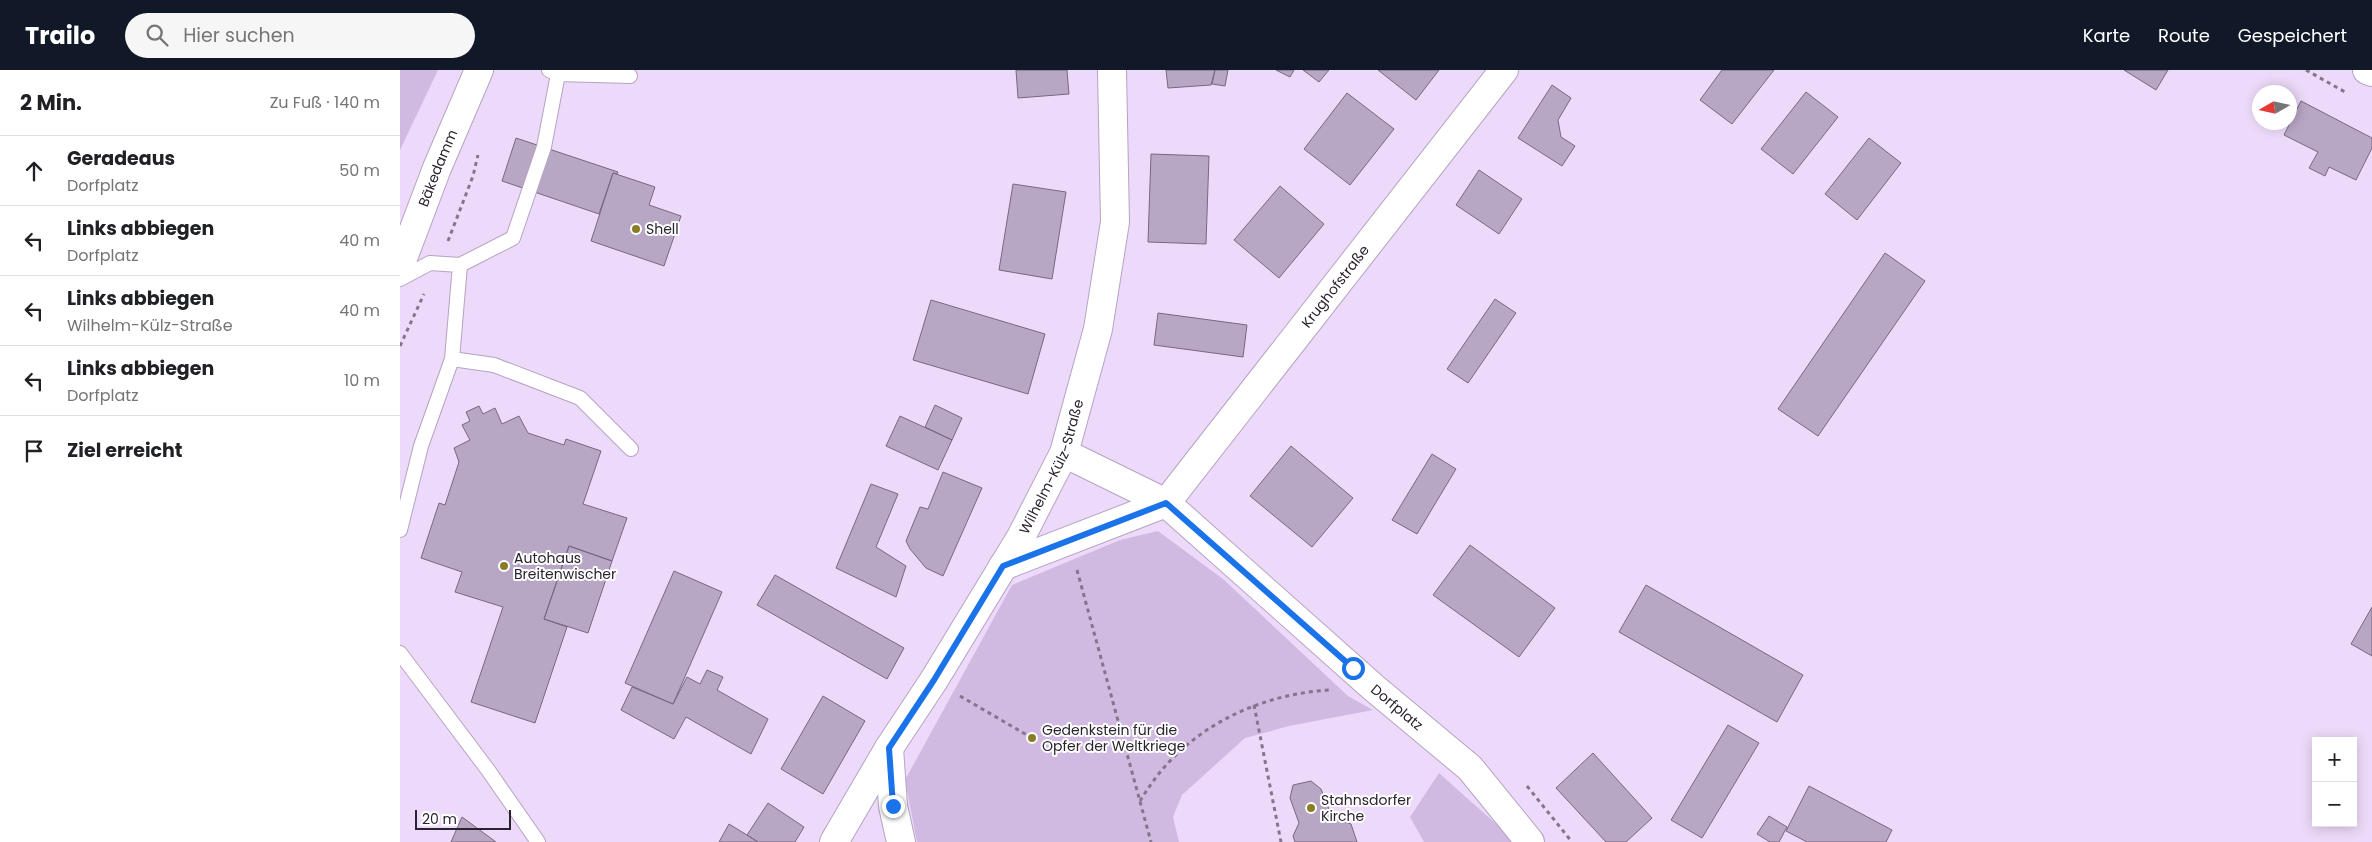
<!DOCTYPE html>
<html lang="de">
<head>
<meta charset="utf-8">
<style>
	:root { --surface:#fff; --page:#f6f6f6; --text:#202124; --muted:#757577; --line:#e0e0e0; --accent:#111827 }
	body { margin:0; font-family:Poppins,sans-serif; background:var(--page); color:var(--text) }
	.controls { position:absolute; right:15px; bottom:15px; display:grid; overflow:hidden; border-radius:0px; box-shadow:0 2px 12px #0003 }
	.controls button { width:45px; height:45px; display:grid; place-items:center; padding:0; border:0; border-bottom:1px solid var(--line); background:var(--surface); color:var(--text); font:25px sans-serif }
	.compass { position:absolute; left:1852px; top:15px; width:45px; height:45px; border-radius:50%; background:var(--surface); box-shadow:0 2px 12px #0003; rotate:261deg }
	.scale { position:absolute; left:15px; bottom:12px; width:96px; box-sizing:border-box; padding-left:5px; border:2px solid #2a232f; border-top:0; font-size:14px; line-height:18px; white-space:nowrap; color:#2a232f; -webkit-text-stroke:4px #fff; paint-order:stroke }
	.stop { position:absolute; width:15px; height:15px; margin:-11px; border:4px solid #1a73e8; border-radius:50%; background:#fff }
	.stop.end { background:#1a73e8; border-color:#fff; box-shadow:0 1px 5px #0008 }
	.list { margin:0; padding:0; list-style:none }
	h2 { display:flex; justify-content:space-between; align-items:center; height:65px; margin:0; padding:0 20px; font-size:21px }
	h2 small { font-size:16px; font-weight:400; color:var(--muted) }
	.list li { display:grid; grid-template-columns:32px 1fr auto; gap:15px; align-items:center; box-sizing:border-box; height:70px; padding:0 20px; border-top:1px solid var(--line) }
	.list b { display:block; font-size:19px; white-space:nowrap }
	.list p { margin:0; font-size:16px; white-space:nowrap; color:var(--muted) }
	.list em { font-size:16px; font-style:normal; color:var(--muted) }
	.icon { flex:none; width:28px; height:28px; fill:none; stroke:currentColor; stroke-width:2; stroke-linecap:round; stroke-linejoin:round }
	.map { position:relative; flex:none; width:1972px; height:772px; overflow:hidden }
	header { display:flex; align-items:center; gap:30px; box-sizing:border-box; height:70px; padding:0 25px; background:var(--accent); color:#fff }
	header strong { font-size:24px }
	nav { display:flex; gap:28px; margin-inline-start:auto; font-size:18px }
	.search { width:350px; height:45px; background:var(--page); display:flex; align-items:center; gap:12px; box-sizing:border-box; padding:0 18px; border-radius:28px; color:var(--muted); font-size:19px }
	main { display:flex }
	aside { flex:1; background:var(--surface) }
	.map>svg:first-child { display:block }
</style>
</head>
<body>
<header>
<strong>Trailo</strong>
<div class="search"><svg class="icon" aria-label="search" viewBox="0 0 24 24"><circle cx="10" cy="10" r="6"/><path d="M15 15l6 6"/></svg>Hier suchen</div>
<nav><a>Karte</a><a>Route</a><a>Gespeichert</a></nav>
</header>
<main>
<aside>
<h2>2 Min.<small>Zu Fuß · 140 m</small></h2>
<ul class="list">
<li><svg class="icon" aria-label="ahead" viewBox="0 0 24 24"><path d="M12 20V5M6 11l6-6 6 6"/></svg><div><b>Geradeaus</b><p>Dorfplatz</p></div><em>50 m</em></li>
<li><svg class="icon" aria-label="left" viewBox="0 0 24 24"><path d="M17 20v-9H6M10 6l-5 5 5 5"/></svg><div><b>Links abbiegen</b><p>Dorfplatz</p></div><em>40 m</em></li>
<li><svg class="icon" aria-label="left" viewBox="0 0 24 24"><path d="M17 20v-9H6M10 6l-5 5 5 5"/></svg><div><b>Links abbiegen</b><p>Wilhelm-Külz-Straße</p></div><em>40 m</em></li>
<li><svg class="icon" aria-label="left" viewBox="0 0 24 24"><path d="M17 20v-9H6M10 6l-5 5 5 5"/></svg><div><b>Links abbiegen</b><p>Dorfplatz</p></div><em>10 m</em></li>
<li><svg class="icon" aria-label="arrive" viewBox="0 0 24 24"><path d="M6 21V4h12l-3 4 3 4H6"/></svg><div><b>Ziel erreicht</b></div></li>
</ul>
</aside>
<div class="map">
<svg width="1972" height="772" viewBox="0 0 1972 772">
	<rect width="100%" height="100%" fill="#eddafa"/>
	<!-- green -->
	<path fill="#d1bae2" d="M0,0h38l-38,80z
		M758,461l65,48 125,117 25,14 -84,16 -44,12 -63,57 -9,22 6,25h-262l-12,-62 107,-195 108,-45z
		M1039,703l66,59 8,10h-89l-14,-25z"/>
	<!-- building -->
	<path fill="#b8a6c5" stroke="#786783" d="M616,0h51l2,24 -51,4z
		M766,0h49l-4,15 -43,3z
		M815,0h13l-3,16 -13,-2z
		M876,0h18l-4,7z
		M903,0h26l-10,12z
		M978,0h61l-23,30z
		M1322,0h52l-42,54 -32,-24z
		M1724,0h44l-12,20z
		M1152,15l19,13 -13,22 3,17 14,9 -13,20 -44,-28z
		M1406,22l32,25 -45,57 -32,-25z
		M947,23l47,36 -44,56 -46,-36z
		M1901,31l71,37v10l-16,32 -27,-13 -4,9 -16,-8 9,-16 -34,-17z
		M116,68l102,34 -1,2 -4,-1 -14,41 -97,-33z
		M1469,68l32,25 -44,57 -32,-26z
		M751,84l58,2 -3,88 -58,-2z
		M1079,100l43,29 -23,35 -43,-29z
		M213,103l42,14 -6,18 32,11 -17,50 -73,-25z
		M613,114l53,8 -14,87 -53,-9z
		M880,116l44,38 -45,54 -45,-38z
		M1485,183l40,28 -107,155 -40,-27z
		M1095,229l21,14 -48,70 -21,-14z
		M531,230l114,34 -17,60 -115,-34z
		M758,243l89,12 -4,32 -89,-12z
		M535,335l27,13 -10,22 -27,-13z
		M79,336l4,8 12,-6 7,16 17,-8 9,17 36,12 2,-6 35,12 -18,53 44,14 -15,43 -43,-15 -25,73 23,8 -32,96 -64,-21 32,-95 -48,-15 7,-20 -41,-14 18,-55 6,2 14,-43 -5,-14 16,-8 -8,-15 8,-4 -4,-9z
		M500,346l52,24 -14,30 -52,-24z
		M891,376l62,52 -41,49 -62,-51z
		M1032,384l24,15 -39,65 -25,-14z
		M543,402l39,16 -39,88 -17,-8 -16,-19 -4,-8 14,-34 8,2z
		M471,414l27,10 -22,53 30,19 -10,31 -60,-29z
		M1070,475l85,63 -36,49 -86,-62z
		M169,476l43,15 -24,72 -44,-14z
		M274,501l48,21 -49,112 -48,-21z
		M375,505l129,73 -17,31 -130,-74z
		M1246,515l157,90 -26,47 -158,-90z
		M1972,537v49l-21,-12z
		M307,600l16,7 -6,13 51,29 -17,35 -65,-37 -12,22 -53,-29 11,-23 41,17 14,-27 13,7z
		M423,626l42,25 -42,73 -42,-25z
		M1328,655l31,18 -57,95 -31,-18z
		M1193,683l59,65 -26,24h-20l-50,-54z
		M911,711l10,8 11,28 19,7 6,18h-62l-2,-6 6,-13 -9,-25 3,-13z
		M1409,716l83,44 -6,12h-79l-21,-11z
		M368,733l36,24 -9,15h-37l-11,-7z
		M1369,746l18,11 -8,15h-9l-13,-8z
		M62,747l34,25h-45z
		M329,754l18,11 11,7h-39z"/>
	<g fill="none" stroke-linecap="round" stroke-linejoin="round">
		<defs>
			<path id="lane" d="M158,4l72,2
				M0,209l30,-16 30,2 53,-27 31,-91 14,-73 -9,-4
				M52,289l8,-94
				M0,460l21,-84 31,-87 42,6 86,33 51,51
				M0,583l88,117 50,72"/>
			<g id="street">
				<path id="s1" d="M664,383l102,50 208,185 96,80 60,74"/>
				<path id="s2" d="M766,433l338,-433"/>
				<path d="M603,496l163,-63"/>
				<path d="M489,678l4,58 8,36"/>
				<path id="s3" d="M434,772l55,-94 45,-68 87,-143 43,-84 34,-124 17,-107 -3,-152"/>
			</g>
			<g id="secondary">
				<path d="M1967,0l5,2"/>
				<path id="s4" d="M0,196l37,-98 42,-98"/>
			</g>
		</defs>
		<!-- lane casing -->
		<use href="#lane" stroke="#b5a3c2" stroke-width="16"/>
		<!-- street casing -->
		<use href="#street" stroke="#b5a3c2" stroke-width="30"/>
		<!-- secondary casing -->
		<use href="#secondary" stroke="#b5a3c2" stroke-width="30"/>
		<!-- path -->
		<path stroke="#83768b" stroke-width="3" stroke-dasharray="4 4" stroke-linecap="butt" d="M1906,0l39,22
			M48,171l25,-65 5,-21
			M0,276l24,-52
			M677,500l74,272
			M560,626l72,42
			M854,635l27,137
			M1127,716l45,56
			M740,731c10,-16 21,-32 35,-45 40,-40 98,-63 155,-66"/>
		<!-- lane -->
		<use href="#lane" stroke="#fff" stroke-width="14"/>
		<!-- street -->
		<use href="#street" stroke="#fff" stroke-width="28"/>
		<!-- secondary -->
		<use href="#secondary" stroke="#fff" stroke-width="28"/>
	</g>
	<g fill="none" stroke-linecap="round" stroke-linejoin="round">
		<!-- route -->
		<path stroke="#1a73e8" stroke-width="6" d="M493,736l-4,-58 45,-68 69,-114 163,-63 187,165"/>
	</g>
	<!-- markers -->
	<g fill="#8a7e24" stroke="#fff" stroke-width="2">
		<circle cx="236" cy="159" r="5"/>
		<circle cx="104" cy="496" r="5"/>
		<circle cx="632" cy="668" r="5"/>
		<circle cx="911" cy="738" r="5"/>
	</g>
	<g text-anchor="middle" dominant-baseline="central" stroke-width="4" stroke-linejoin="round" paint-order="stroke">
		<!-- street labels -->
		<g font-size="14" fill="#2a232f" stroke="#fff">
			<text stroke="none"><textPath href="#s4" startOffset="105">Bäkedamm</textPath></text>
			<text stroke="none"><textPath href="#s2" startOffset="275">Krughofstraße</textPath></text>
			<text stroke="none"><textPath href="#s3" startOffset="435">Wilhelm-Külz-Straße</textPath></text>
			<text stroke="none"><textPath href="#s1" startOffset="422">Dorfplatz</textPath></text>
		</g>
		<!-- poi labels -->
		<g font-size="14" fill="#2a232f" stroke="#fff" text-anchor="start">
			<text x="246" y="159">Shell</text>
			<text x="114" y="488">Autohaus<tspan x="114" dy="16">Breitenwischer</tspan></text>
			<text x="642" y="660">Gedenkstein für die<tspan x="642" dy="16">Opfer der Weltkriege</tspan></text>
			<text x="921" y="730">Stahnsdorfer<tspan x="921" dy="16">Kirche</tspan></text>
		</g>
	</g>
</svg>
<div class="controls">
<button>+</button>
<button>−</button>
</div>
<svg class="compass" viewBox="-18 -18 36 36"><path d="M0-13l5 13h-10z" fill="#e53935"/><path d="M0 13l5-13h-10z" fill="#757577"/></svg>
<div class="scale">20 m</div>
<div class="stop" style="left:953px;top:598px"></div>
<div class="stop end" style="left:493px;top:736px"></div>
</div>
</main>
</body>
</html>
